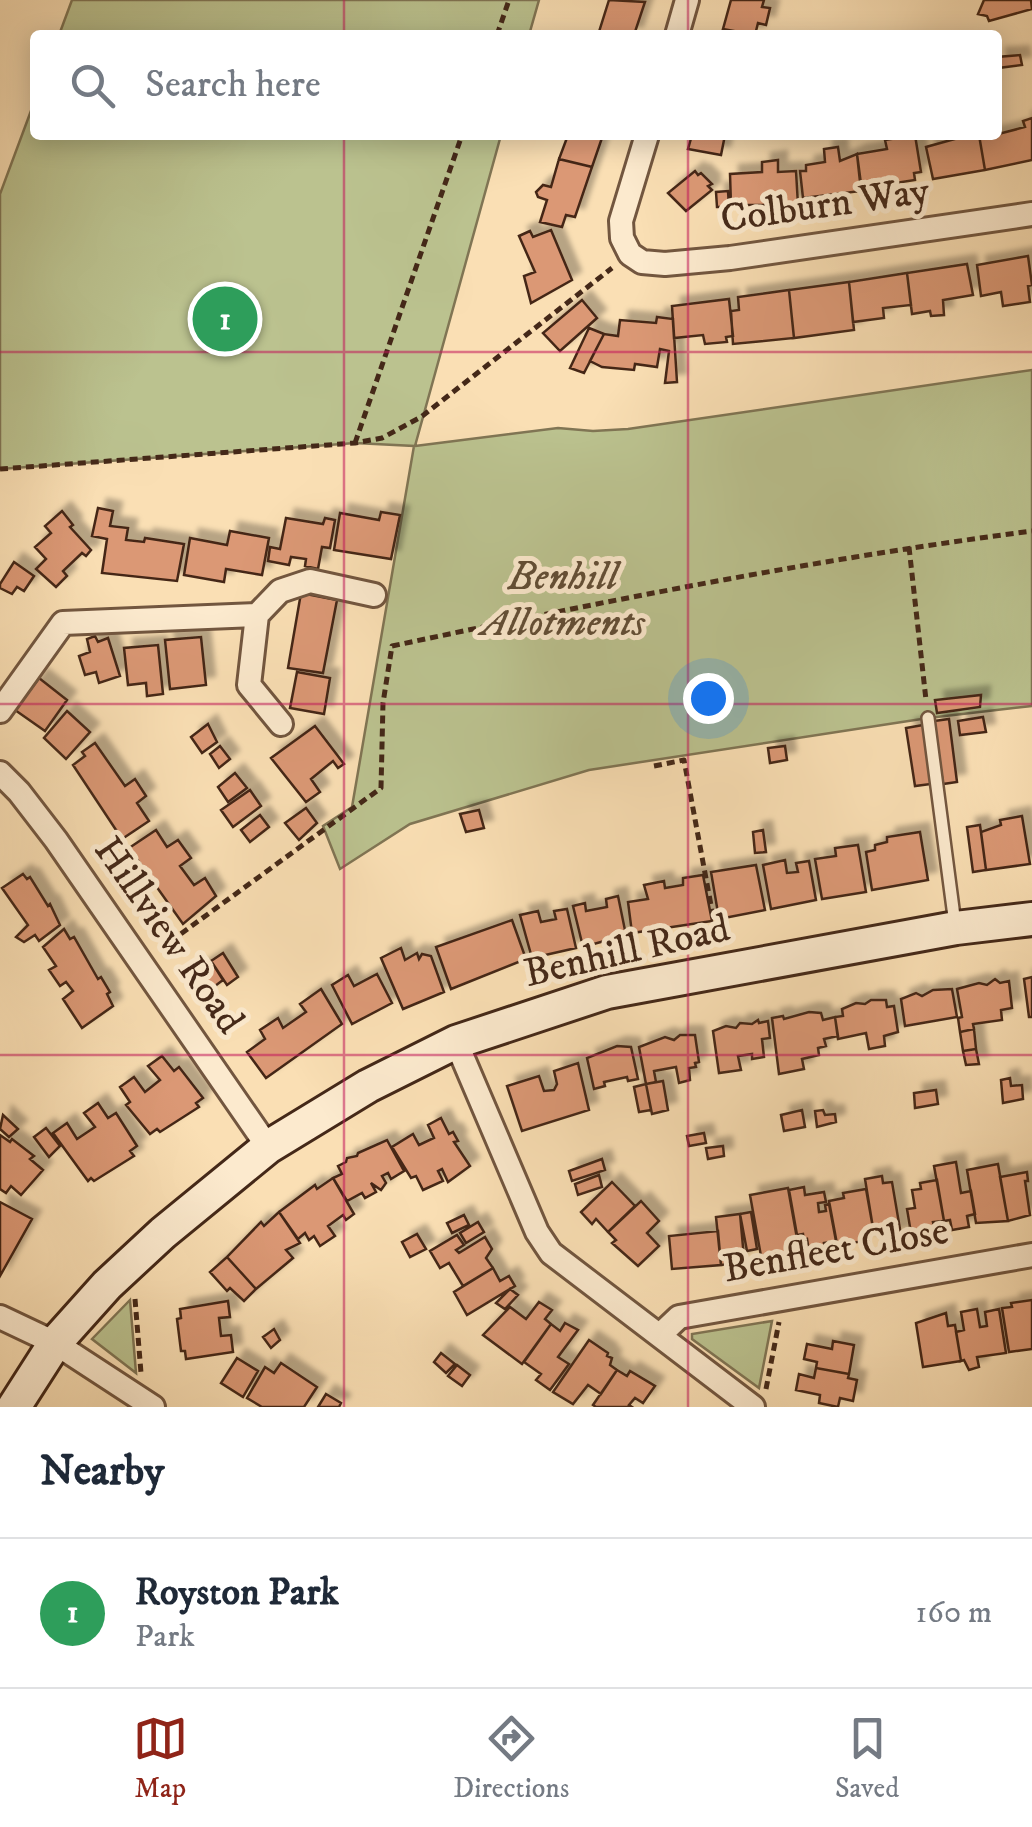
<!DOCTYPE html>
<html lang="en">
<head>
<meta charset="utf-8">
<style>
	:root { --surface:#fff; --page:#f6f6f7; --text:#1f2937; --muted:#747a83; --line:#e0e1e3; --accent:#8f2418 }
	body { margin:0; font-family:"IM FELL DW Pica",serif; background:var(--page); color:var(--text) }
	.you { position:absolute; left:708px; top:698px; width:35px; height:35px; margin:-25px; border:8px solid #fff; border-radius:50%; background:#1a73e8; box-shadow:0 0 0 15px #1a73e833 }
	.badge { display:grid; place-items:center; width:65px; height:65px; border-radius:50%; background:var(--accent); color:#fff; font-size:32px; font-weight:700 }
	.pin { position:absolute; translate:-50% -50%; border:5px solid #fff; box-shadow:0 2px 10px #0006 }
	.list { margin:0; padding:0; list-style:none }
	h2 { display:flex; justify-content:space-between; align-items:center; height:130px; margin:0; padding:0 40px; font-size:42px }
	h2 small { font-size:32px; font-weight:400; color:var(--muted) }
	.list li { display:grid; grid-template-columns:65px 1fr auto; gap:30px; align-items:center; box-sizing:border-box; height:150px; padding:0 40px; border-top:2px solid var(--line) }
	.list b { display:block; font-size:38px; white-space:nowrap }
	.list p { margin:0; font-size:32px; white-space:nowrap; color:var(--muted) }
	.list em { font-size:32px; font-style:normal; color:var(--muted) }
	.icon { flex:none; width:55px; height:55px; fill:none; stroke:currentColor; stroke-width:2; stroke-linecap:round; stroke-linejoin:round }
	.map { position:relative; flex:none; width:1032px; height:1407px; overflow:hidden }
	.search { position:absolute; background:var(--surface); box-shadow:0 5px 25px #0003; left:30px; right:30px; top:30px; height:110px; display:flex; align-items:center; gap:25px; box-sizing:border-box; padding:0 35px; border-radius:10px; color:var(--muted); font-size:38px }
	.sheet { height:280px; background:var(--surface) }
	nav { display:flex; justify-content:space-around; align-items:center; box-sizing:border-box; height:140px; border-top:2px solid var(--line); background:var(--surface); font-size:28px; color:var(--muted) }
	nav a { display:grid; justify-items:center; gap:5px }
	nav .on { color:var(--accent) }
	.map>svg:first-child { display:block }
</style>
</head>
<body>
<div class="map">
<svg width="1032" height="1407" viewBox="0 0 1032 1407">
	<defs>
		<filter id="shadow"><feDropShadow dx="9" dy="-9" stdDeviation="2.5" flood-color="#0004"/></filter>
	</defs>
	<rect width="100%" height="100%" fill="#fadfb4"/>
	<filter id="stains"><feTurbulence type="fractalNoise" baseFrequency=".002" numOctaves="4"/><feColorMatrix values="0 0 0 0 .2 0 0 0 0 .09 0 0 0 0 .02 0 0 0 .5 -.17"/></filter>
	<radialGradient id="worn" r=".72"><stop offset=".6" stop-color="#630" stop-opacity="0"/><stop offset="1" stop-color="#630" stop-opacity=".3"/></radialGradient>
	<!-- green -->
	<path fill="#bbc28f" stroke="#807554" stroke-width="2.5" d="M72,0h467l-10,35h-470z
		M35,100v35h466l-86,311 143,-18 35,3 35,-2 404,-59v336l-104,12 -339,52 -179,54 -70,45 -17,-43 29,-19 62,-361 -59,-3 -355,26v-275z
		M130,1300l6,73 -44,-34z
		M772,1321l-13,67 -67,-49v-5z"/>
	<!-- building -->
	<path fill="#db9874" stroke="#442818" stroke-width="2.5" filter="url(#shadow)" d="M609,0l36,2 -11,33h-36z
		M731,0h33l-2,7 8,1 -4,17 -8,-2 -3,12 -32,-6z
		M984,0h47l1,9 -43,12 -2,-5 -9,-2z
		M1020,55l2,10 -24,3 -1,-11z
		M1032,118v42l-47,10 -6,-35 8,2 38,-10 -2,-6z
		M568,135h35l-11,32 -33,-8z
		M692,135h33l-4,20 -33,-6z
		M915,135l6,37 -7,1 1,7 -39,6v-4l-15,2 -4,-30 30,-5 -2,-9z
		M969,135h10l6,35 -52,9 -7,-32z
		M838,147l2,14 17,-7 4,37 -58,7 -3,-27h6v-6l19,-3 -1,-13z
		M559,159l33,8 -17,50 -9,-2 -4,12 -22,-5 7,-22 -9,-3 -2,-5 7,-7 8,2z
		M778,160v12l18,-1 2,34h-67l-1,-31 32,-2v-10z
		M695,171l3,4 3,-2 11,11 -4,2 4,4 -26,21 -18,-18z
		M728,191l1,16h-12l-1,-15z
		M551,230l21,50 -41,23 -7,-27 11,-4 -16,-36 11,-5 3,6z
		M1028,256l4,29 -4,1 2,16 -27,4 -2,-14 -20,4 -4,-31z
		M967,264l6,31 -30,5 1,15 -13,1 -1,-5 -18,3 -5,-41z
		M907,273l4,32 -28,3 1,10 -31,4 -4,-40z
		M849,282l5,48 -60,8 -5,-48z
		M789,290l5,48 -61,6 -2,-33 8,-1 -1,-13z
		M729,299l4,37 -7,1 1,5 -22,2 -2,-9 -29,3 -2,-32z
		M582,300l15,18 -37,33 -17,-18z
		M657,317l16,2 4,63 -12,1 4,-32 -9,-2 -3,18 -22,-3 -1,6 -32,-3 -12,-6 14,-27 14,2 2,-16 36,3z
		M589,328l15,6 -20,39 -14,-5z
		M98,508l15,3 -3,15 18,2 -2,12 18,2 1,-4 39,6 -7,37 -75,-8 5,-34 -15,-3z
		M62,511l11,14 -3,2 21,23 -5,6 -4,-3 -19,18 4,5 -11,11 -20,-18 10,-10 -11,-12 16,-14 -6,-7z
		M381,512l19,3 -9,44 -57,-9 6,-37 39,7z
		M286,518l37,6 2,-6 10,2 -5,28 -8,-1 -4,22 -13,-3 1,-7 -15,-2 -2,8 -21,-4 2,-14 10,2z
		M230,531l39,7 -7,37 -36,-6 -2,13 -40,-7 6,-37 37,7z
		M14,562l20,14 -10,15 -7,-4 -5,7 -12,-6v-4z
		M301,593l36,7 -14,73 -35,-5z
		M95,636l3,6 10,-4 12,38 -21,7 -3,-11 -11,3 -6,-19 11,-4 -3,-13z
		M201,637l5,48 -36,4 -5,-49z
		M158,645l5,49 -16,2 -1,-13 -18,2 -4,-37z
		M297,672l33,6 -6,36 -34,-6z
		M39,678l28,22 -22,31 -30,-21z
		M981,695l-1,12 -43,6 -2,-13z
		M67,711l23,21 -24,27 -22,-21z
		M983,717l3,15 -26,3 -2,-14z
		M949,719l8,63 -14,2 -9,-63z
		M208,724l9,18 -15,11 -11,-16z
		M923,725l8,59 -16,2 -9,-58z
		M315,726l29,38 -6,4 -5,-7 -22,18 9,13 -14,10 -35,-44z
		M95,743l30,43 10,-7 11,17 -9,7 12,18 -27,18 -49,-74 12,-9 -3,-4z
		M220,746l10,13 -11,9 -9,-14z
		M785,746l2,14 -17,3 -2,-15z
		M235,773l12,15 -19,14 -10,-15z
		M250,790l11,16 -28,21 -12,-17z
		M306,808l11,15 -18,17 -14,-17z
		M479,810l5,18 -18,4 -6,-18z
		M260,815l9,12 -19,15 -9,-12z
		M1022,816l8,48 -44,6 -5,-38 20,-7 -1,-5z
		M980,825l6,45 -13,2 -6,-45z
		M156,830l11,17 11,-7 13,18 -11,8 14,19 11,-7 11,18 -33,28 -54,-76z
		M763,830l3,22 -11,1 -2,-21z
		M920,832l8,48 -56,10 -6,-38 9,-2v-5l12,-3v-5z
		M858,845l8,47 -44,7 -7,-40 21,-3 -1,-8z
		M785,860l2,13 11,-1 -2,-9 13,-2 7,39 -45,9 -8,-44z
		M756,865l9,45 -46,9 -8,-47z
		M23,874l4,5 3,-2 18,29 2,-2 10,21 -21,16 -4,-6 -11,7 -8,-5 12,-12 -26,-37z
		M703,875l9,46 -80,12 -4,-31 20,-3 -4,-14 20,-4 1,7 18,-3v-7z
		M618,896l8,39 -43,12 -10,-41 12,-3 1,8 21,-4 -1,-8z
		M567,909l9,39 -44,10 -12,-43 18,-4 3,11 15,-3 -2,-8z
		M512,920l14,39 -75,30 -15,-42z
		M64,929l6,10 4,-2 24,42 3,-2 9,15 -3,2 6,12 -31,22 -19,-29 10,-8 -7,-9 -6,4 -11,-16 7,-4 -13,-19z
		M401,948l4,12 12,-7 2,6 3,-5 9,2 13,36 -41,17 -22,-51z
		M223,953l15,24 -11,8 -16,-24z
		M211,961l12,19 -20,15 -13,-20z
		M377,974l15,29 -40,21 -20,-39 16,-10 6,11z
		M1032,977v40h-3l-5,-38z
		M995,979l5,4 9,-2 3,27 -11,2 1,10 -29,4 1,5 -14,3 -2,-14 4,-1 -5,-28 22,-6 8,2z
		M321,989l21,35 -76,54 -19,-26 18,-13 -5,-9 18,-12 5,10 23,-16 -6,-8z
		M952,989l5,28 -52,9 -4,-27 15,-6 6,3 11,-6z
		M871,1000h15l1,7 7,-1 4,26 -14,4 1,10 -16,3 -3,-16 -28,6 -3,-22 8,-1 -1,-7 14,-6 9,1z
		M809,1012l12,1 2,7 12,-3 3,19 -14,3 2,7 -8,2 1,7 -17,4 2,10 -25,5 -7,-56 11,-2 1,3z
		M758,1020l1,3 9,-2 2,17 -8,1 2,18 -12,2v-5l-14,2 3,14 -22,3 -6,-42 13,-5 10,2 4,-5 12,1z
		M974,1029l2,20 -13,2 -3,-19z
		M680,1035h15l4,27 -4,1 1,4 -7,1 1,12 -11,3 -3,-16 -22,4 2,11 -10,2 -7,-37 26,-10 9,3z
		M617,1046l14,1 7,32 -10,2 -1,-4 -23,5 1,4 -11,3 -7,-31z
		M976,1049l3,15 -13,1 -3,-14z
		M162,1056l12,15 5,-4 24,31 -7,5 3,4 -39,25 -3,-3 -7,5 -24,-29 4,-3 -10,-15 14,-10 11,15 15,-12 -12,-14z
		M578,1063l11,47 -67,21 -15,-45 32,-10 5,15 10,-1 3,-6 -3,-13z
		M1010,1078l1,8 11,-1 1,14 -20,4 -2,-23z
		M663,1081l5,29 -16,4 -6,-30z
		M646,1084l5,26 -12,2 -5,-25z
		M936,1090l2,14 -23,4 -1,-15z
		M98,1103l10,15 8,-5 21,33 -7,5 4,5 -40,25 -3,-3 -3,3 -35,-48 14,-10 10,16 18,-12 -11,-14z
		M802,1110l3,17 -21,4 -3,-16z
		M823,1110l2,5 10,-1 1,8 -19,5 -2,-16z
		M3,1115l15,14 -9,8 -9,-8z
		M441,1118l8,16 4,-2 5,9 -4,1 16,24 -22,16 -6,-13 -4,2 5,10 -20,9 -7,-14 -5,2 -19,-31 21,-13 6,11 15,-7 -6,-13z
		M46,1128l14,18 -11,11 -15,-20z
		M704,1133l2,10 -17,3 -2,-10z
		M0,1135l10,7 2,-3 22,17 -4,3 13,11 -22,25 -10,-9 -5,7 -6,-4z
		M387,1140l17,31 -13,8 -3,-6 -6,3 4,7 -5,7 -10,-7 5,9 -11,6 -3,-5 -15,8 -14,-23 9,-4 -4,-8 8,-4 1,-4 10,-2 1,-3z
		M723,1146l1,10 -16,3 -2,-11z
		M602,1159l3,11 -33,11 -3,-10z
		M956,1162l5,31 10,-2 4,23 -8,2 2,11 -17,3 -2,-10 -6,1 -10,-55z
		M998,1164l10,57 -32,2 -9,-53z
		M1027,1172l1,9h-3l5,34 -22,6 -8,-44z
		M599,1175l3,12 -24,8 -3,-11z
		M882,1176l1,7 9,-1 9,53 -19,4 -2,-12 -7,1 -8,-49z
		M333,1178l21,36 -8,6 -3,-5 -15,11 7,10 -15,10 -6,-10 -5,4 -4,-7 -7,6 -19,-27 36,-27 2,4z
		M937,1180l7,41 -11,1 2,11 -15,3 -1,-5 -8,2 -4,-24 8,-1 -3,-18 9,-1 -1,-6z
		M612,1182l23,24 -27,26 -12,-13 -4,5 -11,-12z
		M804,1187l1,8 19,-3 2,10 -8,1 1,9 7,-1 -1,-6 4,-1 7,37 -12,2 1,5 -16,3 -2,-12 -3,1 -1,-6 -6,1 -8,-45z
		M788,1188l10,56 -7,1 2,8 -32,3 -11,-61z
		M866,1189l7,39 -6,1 2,12 -32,3 -8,-43 15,-3 -1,-5z
		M641,1201l18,20 -12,12 12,13 -21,20 -26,-23 4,-3 -8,-8z
		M0,1202l32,17 -32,57z
		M279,1212l21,31 -14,7 7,8 -37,31 -29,-32 34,-35 3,4z
		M751,1212l6,37 -10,2 -7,-37z
		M740,1214l4,44 -7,1v4l-16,2 -5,-48z
		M464,1215l5,10 -17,8 -5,-10z
		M478,1222l6,10 -18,11 -6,-10z
		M718,1231l3,34 -49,4 -3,-33z
		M417,1234l9,15 -16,8 -8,-15z
		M457,1235l7,10 -8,5 3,3 26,-16 7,12 -6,9 7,10 -30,18 -14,-23 -9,5 -10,-17z
		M227,1257l29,32 -12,12 -14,-13 -3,3 -17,-19z
		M493,1268l7,13 9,-5 6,10 -48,29 -13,-23z
		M510,1289l8,6 -13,14 -9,-6z
		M1032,1300v49l-23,3 -7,-44 10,-1 -1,-4z
		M228,1301l2,16 -11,1 2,18 10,-1 2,17 -47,7 -1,-8h-4l-4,-32 4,-1 -1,-9z
		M539,1302l13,8 -7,9 6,5 -29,40 -39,-29 27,-28 16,12z
		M977,1309l3,18 7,-1 -2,-14 14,-3 7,44 -29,4 2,10 -10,3 -5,-10 -3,1 -5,-29 8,-2 -3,-18z
		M946,1313l2,13 7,-1 6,36 -38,6 -7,-44z
		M565,1323l13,7 -20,27 11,7 -19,26 -14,-10 5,-6 -17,-12 27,-38 9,7z
		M274,1329l6,11 -9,8 -8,-11z
		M589,1340l19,13 -1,3 5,2 -2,7 7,5 -16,24 -13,-9 -15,19 -20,-12z
		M833,1341l21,4 -5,29 -33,-6 1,-6 -13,-3 3,-15 25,5z
		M441,1353l14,11 -9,9 -12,-11z
		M237,1358l21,13 -15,26 -22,-14z
		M281,1363l36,24 -13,20h-42l-15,-9 18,-31 9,6z
		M457,1365l13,10 -8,11 -14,-10z
		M816,1368l33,6 -1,4 9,2 -4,21 -13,-3 -2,9 -19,-4 1,-8 -24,-5 3,-16 15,4z
		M617,1370l10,6 3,-5 25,15 -12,17 -8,-5 -6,7 3,2h-36l-3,-2z
		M326,1394l15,9 -2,4h-21z"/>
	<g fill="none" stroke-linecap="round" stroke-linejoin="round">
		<defs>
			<path id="lane" d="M928,718l27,206"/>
			<path id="street" d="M677,35l10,-35
				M647,135l-26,86 1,17 8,16 12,8 23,2 65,-6 302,-44
				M257,615l-8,70 32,39
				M0,711l63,-88 194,-8 23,-24 30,-10 64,14
				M0,773l19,19 37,48 212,307
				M456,1042l81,190 14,21 202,154
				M0,1317l55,26 98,64
				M660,1335l19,-18 353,-62"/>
			<path id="secondary" d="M14,1407l41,-64 52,-58 56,-52 105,-86 100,-61 88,-44 151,-50 349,-64 76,-9"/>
		</defs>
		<!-- lane casing -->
		<use href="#lane" stroke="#72563f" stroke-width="16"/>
		<!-- street casing -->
		<use href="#street" stroke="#72563f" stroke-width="28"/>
		<!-- secondary casing -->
		<use href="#secondary" stroke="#442818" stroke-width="38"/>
		<!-- path -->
		<path stroke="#442818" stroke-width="5" stroke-dasharray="8 5" stroke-linecap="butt" d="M497,35l12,-35
			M355,443l107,-308
			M0,469l355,-26 27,-5 39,-21 191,-149
			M909,547l17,153
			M654,766l30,-6 34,183
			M160,949l221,-161 2,-85 9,-57c213,-45 425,-87 640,-115
			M135,1299l6,74
			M766,1389l13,-67"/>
		<!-- lane -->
		<use href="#lane" stroke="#fceace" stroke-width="11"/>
		<!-- street -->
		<use href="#street" stroke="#fceace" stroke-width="22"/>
		<!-- secondary -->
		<use href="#secondary" stroke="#fceace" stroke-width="32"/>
	</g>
	<!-- grid -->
	<path fill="none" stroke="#c2185b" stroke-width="2.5" stroke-opacity="0.55" d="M344,0v35M688,0v35M344,135v1272M688,135v1272M0,352h1032M0,704h1032M0,1055h1032"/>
	<g text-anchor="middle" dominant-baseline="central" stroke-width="10" stroke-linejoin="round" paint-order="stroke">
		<!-- street labels -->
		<g font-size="40" fill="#442818" stroke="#fceace">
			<text transform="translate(825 206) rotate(-8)">Colburn Way</text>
			<text transform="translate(168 936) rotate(55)">Hillview Road</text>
			<text transform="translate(627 952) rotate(-13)">Benhill Road</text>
			<text transform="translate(836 1251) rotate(-10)">Benfleet Close</text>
		</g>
		<!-- park labels -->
		<g font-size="40" font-style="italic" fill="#624e36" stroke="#fceace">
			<text x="563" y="578">Benhill<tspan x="563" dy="46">Allotments</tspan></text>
		</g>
	</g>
	<rect width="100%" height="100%" filter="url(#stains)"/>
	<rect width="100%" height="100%" fill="url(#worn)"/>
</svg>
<div class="you"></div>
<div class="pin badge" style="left:225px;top:319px;background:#2e9e5b">1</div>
<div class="search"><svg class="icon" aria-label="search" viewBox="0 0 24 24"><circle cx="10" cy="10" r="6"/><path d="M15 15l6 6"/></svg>Search here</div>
</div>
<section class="sheet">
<h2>Nearby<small></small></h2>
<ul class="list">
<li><span class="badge" style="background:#2e9e5b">1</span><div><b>Royston Park</b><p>Park</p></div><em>160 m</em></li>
</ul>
</section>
<nav>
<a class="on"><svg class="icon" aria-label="map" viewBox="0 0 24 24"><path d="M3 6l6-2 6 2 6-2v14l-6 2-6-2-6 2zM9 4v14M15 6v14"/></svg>Map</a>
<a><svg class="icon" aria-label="directions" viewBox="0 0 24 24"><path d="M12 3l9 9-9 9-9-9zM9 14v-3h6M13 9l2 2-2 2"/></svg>Directions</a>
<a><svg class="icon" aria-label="saved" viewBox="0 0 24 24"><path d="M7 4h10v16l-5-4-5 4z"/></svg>Saved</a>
</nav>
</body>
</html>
